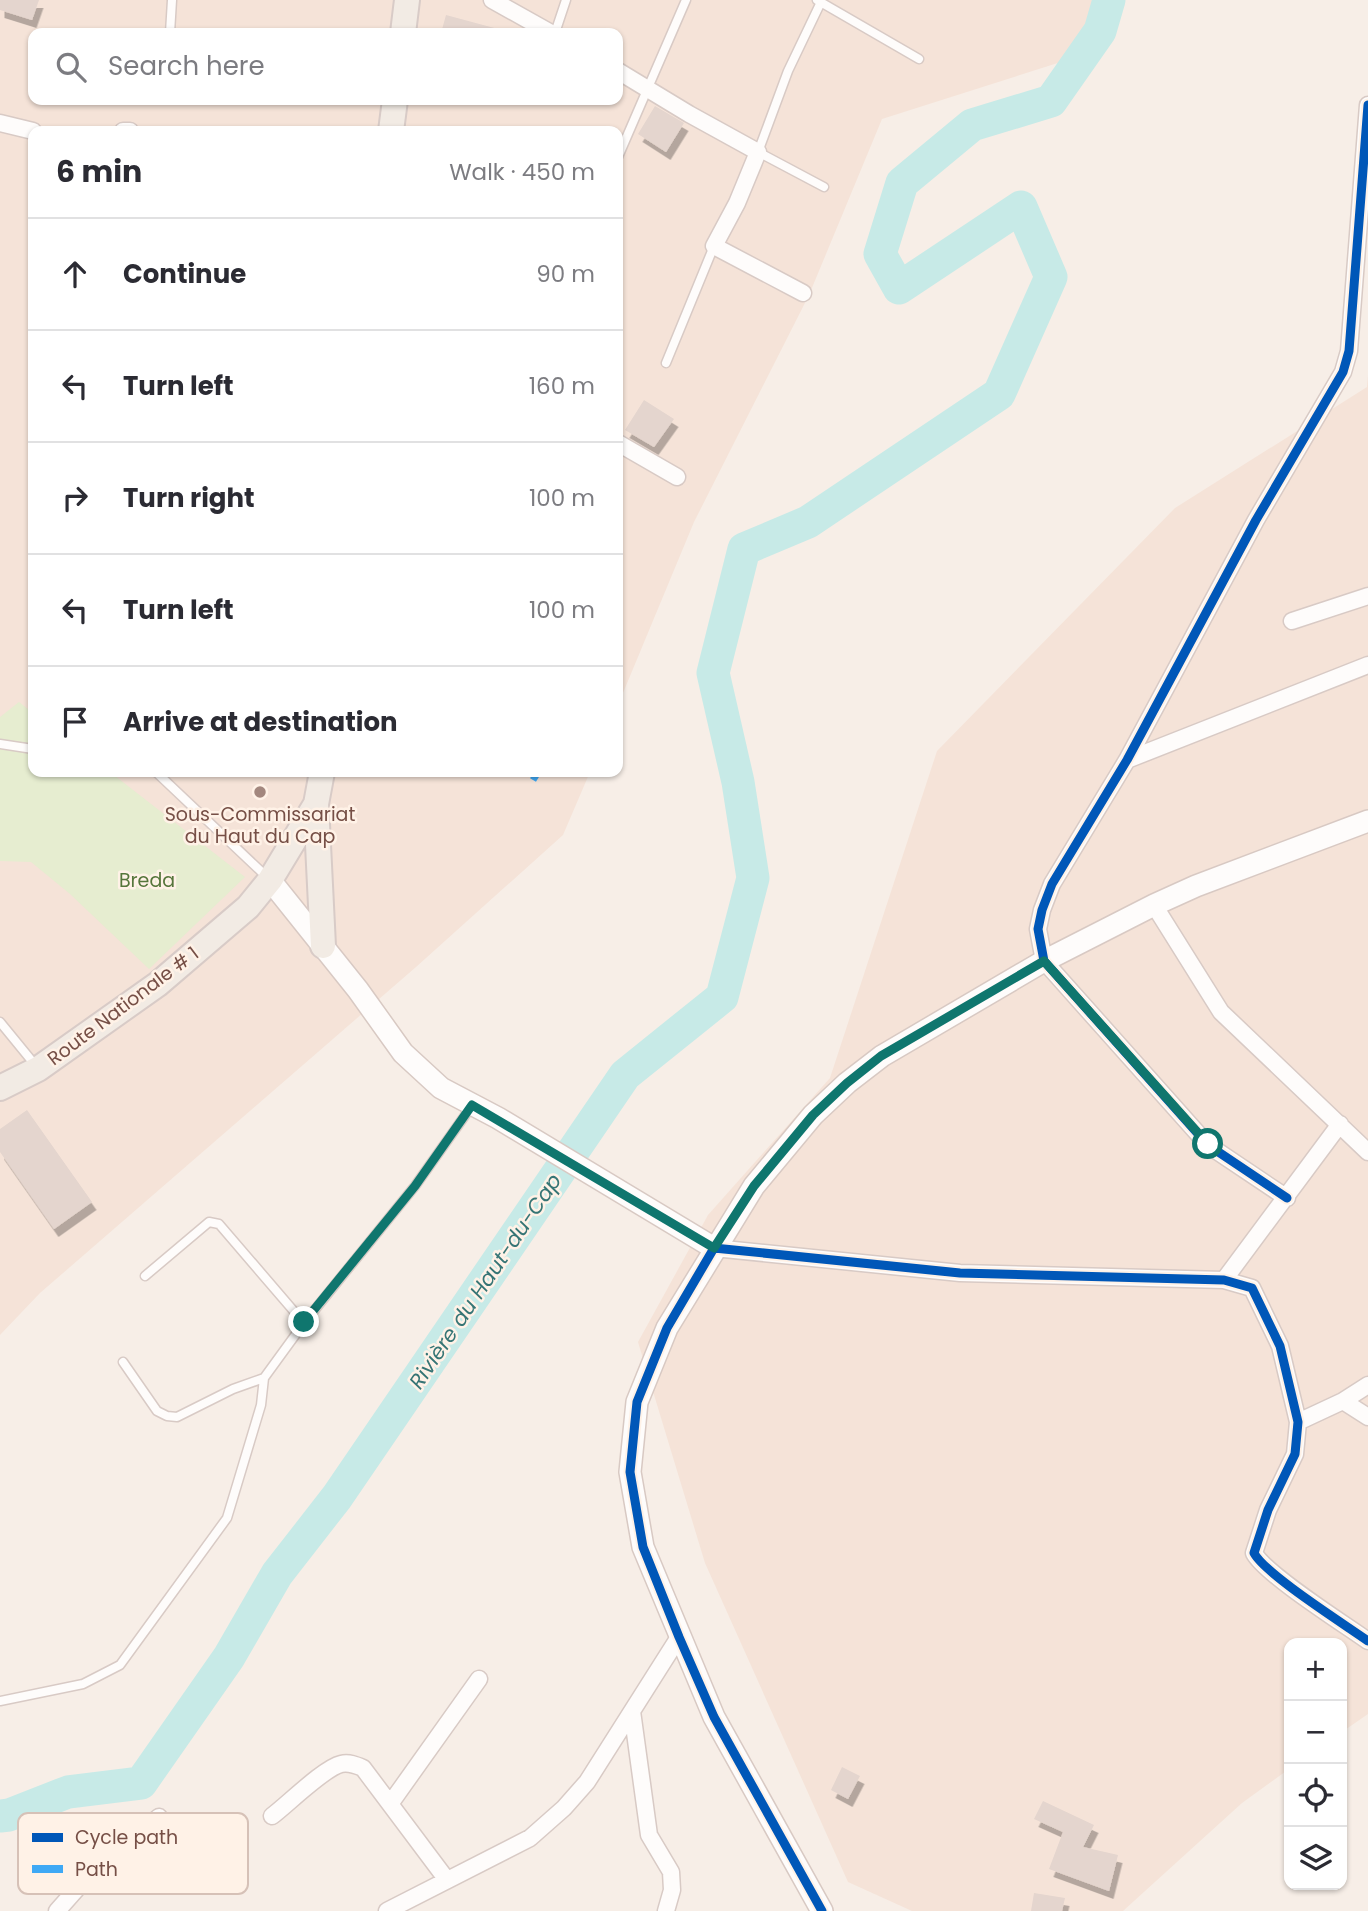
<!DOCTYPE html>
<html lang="en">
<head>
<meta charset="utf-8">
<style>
	:root { --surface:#fff; --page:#f7f7f7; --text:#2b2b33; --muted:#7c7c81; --line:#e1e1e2 }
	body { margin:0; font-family:Poppins,sans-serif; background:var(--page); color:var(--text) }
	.controls { position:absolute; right:21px; bottom:21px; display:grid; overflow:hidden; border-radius:14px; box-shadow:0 2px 5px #0004 }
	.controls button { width:63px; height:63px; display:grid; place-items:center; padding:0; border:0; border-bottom:2px solid var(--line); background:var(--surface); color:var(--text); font:35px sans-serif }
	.stop { position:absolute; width:21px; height:21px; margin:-16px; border:5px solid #0f766e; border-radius:50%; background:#fff }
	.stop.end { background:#0f766e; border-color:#fff; box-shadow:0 2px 7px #0008 }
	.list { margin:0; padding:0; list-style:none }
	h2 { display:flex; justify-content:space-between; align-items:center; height:91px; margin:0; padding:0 28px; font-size:30px }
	h2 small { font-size:23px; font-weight:400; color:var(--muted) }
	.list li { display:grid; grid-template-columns:46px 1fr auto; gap:21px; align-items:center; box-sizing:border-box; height:112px; padding:0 28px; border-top:2px solid var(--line) }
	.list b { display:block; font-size:26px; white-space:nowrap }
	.list em { font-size:23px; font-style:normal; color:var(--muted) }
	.icon { flex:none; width:38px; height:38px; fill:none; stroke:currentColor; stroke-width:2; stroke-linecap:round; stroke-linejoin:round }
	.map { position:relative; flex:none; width:1368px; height:1911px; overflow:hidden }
	.search { position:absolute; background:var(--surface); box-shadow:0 2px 5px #0004; left:28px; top:28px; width:595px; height:77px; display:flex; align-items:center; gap:18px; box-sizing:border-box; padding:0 24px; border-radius:14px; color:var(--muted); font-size:26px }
	.panel { position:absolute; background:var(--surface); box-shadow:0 2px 5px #0004; left:28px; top:126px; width:595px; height:651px; border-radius:14px }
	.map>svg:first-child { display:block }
</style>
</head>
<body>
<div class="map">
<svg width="1368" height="1911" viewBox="0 0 1368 1911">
	<defs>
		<filter id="shadow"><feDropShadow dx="4.5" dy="8" stdDeviation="0" flood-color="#0004"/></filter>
	</defs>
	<rect width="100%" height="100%" fill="#f7eee7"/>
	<!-- residential -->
	<path fill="#f5e3d8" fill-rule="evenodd" d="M0,0h1109l-23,54 -204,65 -73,176 -115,227 -76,183v-574h-585v641h557l-27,63 -147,132 -376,326 -40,42zM33,33h585v67h-585z
		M1368,375v1339l-26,18v-89h-53v126l-47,34 -119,108h-211l-64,-29 -143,-319 -67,-221 70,-127 122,-137 107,-327 238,-243 192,-121z"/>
	<!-- green -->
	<path fill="#e6edd0" d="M19,702l14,11v59h77l135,105 -96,92 -79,-75 -39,-32 -31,-1v-144z"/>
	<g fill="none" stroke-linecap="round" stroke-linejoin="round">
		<!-- river -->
		<path stroke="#c7eae7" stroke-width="33" d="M0,1816l9,-1 59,-23 73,-9 88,-126 48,-83 60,-77 288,-422 97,-78 31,-119 -15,-96 -25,-109 31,-124 64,-27 191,-128 52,-117 -30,-70 -122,81 -19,-34 22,-71 70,-58 79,-24 49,-70 9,-31"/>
	</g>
	<!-- building -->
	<path fill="#e4d5ce" filter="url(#shadow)" d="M0,0h39l-7,20 -32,-10z
		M446,15l52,14 -1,4h-56z
		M655,106l29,17 -18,29 -28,-18z
		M644,400l30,19 -20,28 -29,-17z
		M27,1110l65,92 -38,27 -54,-77v-23z
		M842,1767l18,9 -12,23 -17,-9z
		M1043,1801l51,24 -11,22 35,8 -9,36 -60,-22 14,-37 -29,-13z
		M1034,1893l31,5 -3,13h-31z"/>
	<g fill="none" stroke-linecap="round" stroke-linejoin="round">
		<defs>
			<path id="lane" d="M817,0l102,59
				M821,2l-33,69 -30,81 66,35
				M170,33l2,-33
				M555,33l11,-33
				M618,157l68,-157
				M666,363l48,-117
				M0,744l33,5
				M156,772l112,106
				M0,1022l36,44
				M145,1276l64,-54 10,2 85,99
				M123,1362l34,49 10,5 10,1 56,-28 31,-11 40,-55 111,-137 56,-79
				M0,1701l83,-17 37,-19 107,-147 34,-113 3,-27"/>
			<path id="street" d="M492,0l59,33
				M618,71l71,43 69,38 -21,51 -23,43 89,47
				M0,123l33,8
				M123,131h7
				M618,443l59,34
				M1292,621l76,-25
				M1127,760l241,-95
				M1154,905l67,107 147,140
				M1287,1198l-79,-53 -164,-184 -6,-32 4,-19 10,-26 75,-124 129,-240 87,-148 6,-21 19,-246
				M714,1248l246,25 264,7 28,8 28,58 18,76 -3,32 -27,56 -14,43c11,21 90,71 114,88
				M1224,1280l116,-156
				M1343,1401l25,16
				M1298,1422l45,-21 25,-16
				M632,1711l17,124 22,37 1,18 -6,21
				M390,1804l89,-125
				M272,1816c16,-12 52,-48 69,-52 8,-2 15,1 22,4l84,112
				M57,1911l32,-36 70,-58
				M387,1911l143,-73 34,-30 23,-26 92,-145"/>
			<path id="secondary" d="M270,880l88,110 45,63 38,35 57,30 216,130
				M822,1911l-108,-194 -71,-170 -13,-75 7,-70 30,-74 87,-142 59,-71 34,-32 35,-27 162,-95 110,-56 42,-19 172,-65"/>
			<path id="primary" d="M403,33l4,-33
				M391,131l4,-31
				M316,804l7,142
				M0,1088l38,-19 120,-85 90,-77 22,-27 46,-76 6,-32"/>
		</defs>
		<!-- lane casing -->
		<use href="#lane" stroke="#d8cac5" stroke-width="11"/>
		<!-- street casing -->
		<use href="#street" stroke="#d8cac5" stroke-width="19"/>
		<!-- secondary casing -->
		<use href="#secondary" stroke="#d8c9c3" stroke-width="24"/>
		<!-- primary casing -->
		<use href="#primary" stroke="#d8cbc7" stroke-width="28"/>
		<!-- lane -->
		<use href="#lane" stroke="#fefcfb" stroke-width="8"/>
		<!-- street -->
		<use href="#street" stroke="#fefcfb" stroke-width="16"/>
		<!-- secondary -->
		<use href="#secondary" stroke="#fefcfb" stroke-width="21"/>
		<!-- primary -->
		<use href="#primary" stroke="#f2ebe4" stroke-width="24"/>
		<!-- quiet -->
		<path stroke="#3fa9f5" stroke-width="7" stroke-dasharray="14 7" stroke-linecap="butt" d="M533,780l5,-8"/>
		<defs>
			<path id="cycleway" d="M1287,1198l-79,-53 -164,-184 -6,-32 4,-19 10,-26 75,-124 129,-240 87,-148 6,-21 19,-246
				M822,1911l-108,-194 -35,-80 -36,-90 -13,-75 7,-70 30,-74 47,-80 246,25 264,7 28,8 28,58 18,76 -3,32 -27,56 -14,43c11,21 90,71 114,88"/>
		</defs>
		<!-- cycleway casing -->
		<use href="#cycleway" stroke="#fff2e7" stroke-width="13"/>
		<!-- cycleway -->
		<use href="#cycleway" stroke="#0057b8" stroke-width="9"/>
	</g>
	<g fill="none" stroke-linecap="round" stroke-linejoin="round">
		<!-- route -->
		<path stroke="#0f766e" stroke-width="9" d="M304,1322l111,-136 57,-81 242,143 40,-62 59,-71 34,-32 34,-27 163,-95 164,183"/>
	</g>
	<!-- markers -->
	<circle fill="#a3877e" stroke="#fff2e7" stroke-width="2.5" cx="260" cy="792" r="7"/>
	<g text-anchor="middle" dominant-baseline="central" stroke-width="5" stroke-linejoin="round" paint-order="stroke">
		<!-- poi labels -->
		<g font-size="19" fill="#764f46" stroke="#fff2e7">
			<text x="260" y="814">Sous-Commissariat<tspan x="260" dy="22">du Haut du Cap</tspan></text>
		</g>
		<!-- park labels -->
		<g font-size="19" fill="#56763b" stroke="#fff2e7">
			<text x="147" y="880">Breda</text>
		</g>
		<!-- street labels -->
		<g font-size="19" fill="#764f46" stroke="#fff2e7">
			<text transform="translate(123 1006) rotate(-37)">Route Nationale # 1</text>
		</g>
		<!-- water labels -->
		<g font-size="21" font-style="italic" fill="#367575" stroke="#fff2e7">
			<text transform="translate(485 1281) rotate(-56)">Rivière du Haut-du-Cap</text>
		</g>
	</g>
	<!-- legend -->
	<rect x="18" y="1813" width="230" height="81" rx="10" fill="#fff2e7" stroke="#d6c1b7" stroke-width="2"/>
	<rect x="32" y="1833" width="31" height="9" fill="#0057b8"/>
	<rect x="32" y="1865" width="31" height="8" fill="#3fa9f5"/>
	<g font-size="19" fill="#764f46">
		<text x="75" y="1844">Cycle path</text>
		<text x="75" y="1876">Path</text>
	</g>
</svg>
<div class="controls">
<button>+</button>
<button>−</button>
<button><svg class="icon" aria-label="locate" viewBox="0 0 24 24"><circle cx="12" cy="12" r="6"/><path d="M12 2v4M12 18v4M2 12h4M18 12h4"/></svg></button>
<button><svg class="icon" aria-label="layers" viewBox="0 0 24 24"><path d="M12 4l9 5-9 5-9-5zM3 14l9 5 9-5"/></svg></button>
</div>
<div class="stop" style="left:1208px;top:1144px"></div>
<div class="stop end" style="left:304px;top:1322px"></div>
<div class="search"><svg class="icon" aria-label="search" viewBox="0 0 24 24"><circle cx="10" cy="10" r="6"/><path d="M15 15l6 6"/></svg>Search here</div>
<section class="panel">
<h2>6 min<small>Walk · 450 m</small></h2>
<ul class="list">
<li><svg class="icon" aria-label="ahead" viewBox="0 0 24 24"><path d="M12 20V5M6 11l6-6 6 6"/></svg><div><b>Continue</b></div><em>90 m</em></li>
<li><svg class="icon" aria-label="left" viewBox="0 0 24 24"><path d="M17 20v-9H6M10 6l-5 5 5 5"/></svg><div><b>Turn left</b></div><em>160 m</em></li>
<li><svg class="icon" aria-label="right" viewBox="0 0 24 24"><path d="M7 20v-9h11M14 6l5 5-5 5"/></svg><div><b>Turn right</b></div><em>100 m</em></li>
<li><svg class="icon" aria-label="left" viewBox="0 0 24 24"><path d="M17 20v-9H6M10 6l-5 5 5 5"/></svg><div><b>Turn left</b></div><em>100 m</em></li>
<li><svg class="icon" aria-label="arrive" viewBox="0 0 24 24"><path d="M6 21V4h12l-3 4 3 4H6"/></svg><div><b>Arrive at destination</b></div></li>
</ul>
</section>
</div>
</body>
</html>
